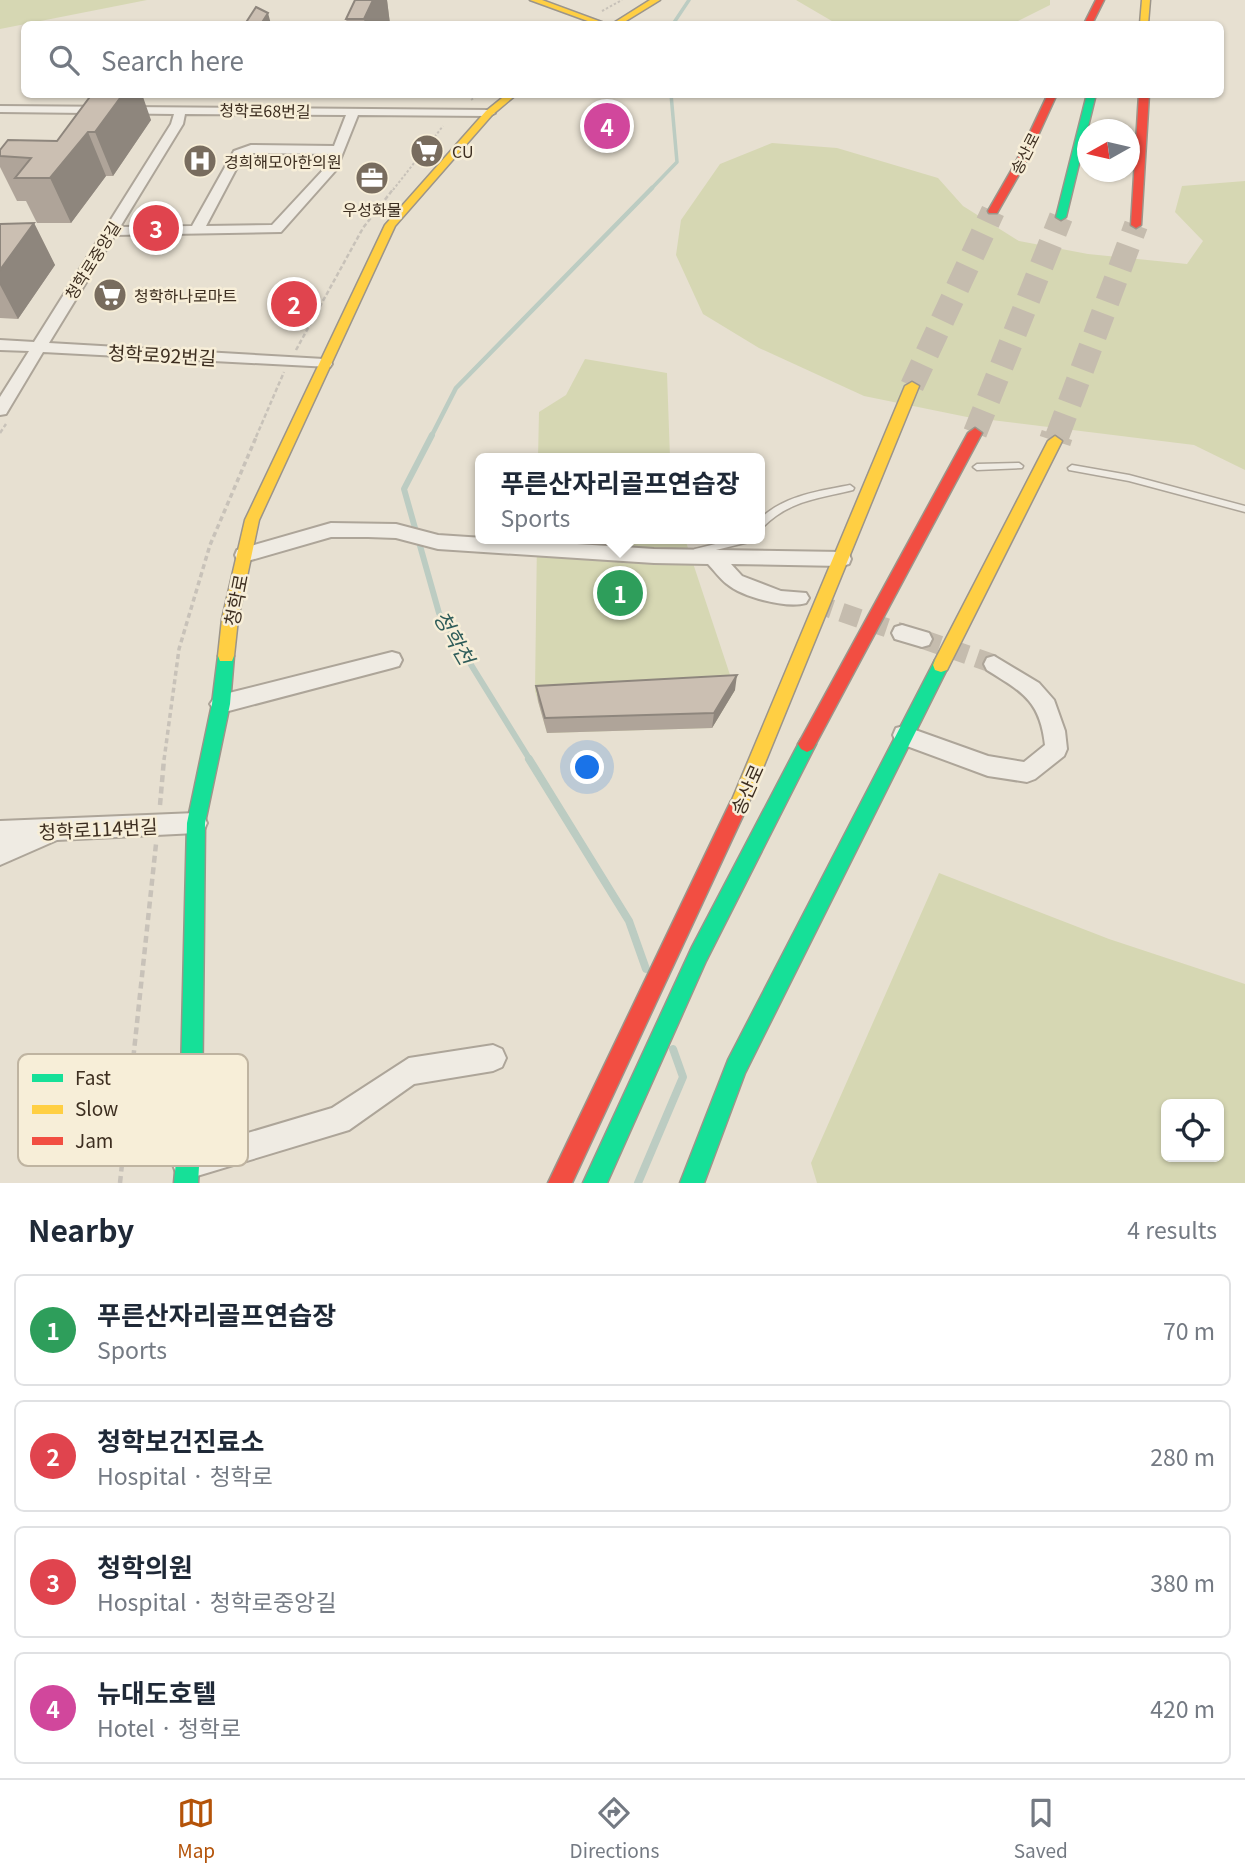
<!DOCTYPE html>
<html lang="en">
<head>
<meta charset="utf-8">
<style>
	:root { --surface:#fff; --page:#f6f6f7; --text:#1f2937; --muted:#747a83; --line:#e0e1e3; --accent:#b45309 }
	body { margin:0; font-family:Georgia,"Noto Sans KR",serif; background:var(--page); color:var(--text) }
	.controls { position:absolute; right:21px; bottom:21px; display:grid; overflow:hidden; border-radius:10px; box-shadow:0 2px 5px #0004 }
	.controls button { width:63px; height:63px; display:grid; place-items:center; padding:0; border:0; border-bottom:2px solid var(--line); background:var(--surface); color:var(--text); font:35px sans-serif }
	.compass { position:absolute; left:1077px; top:119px; width:63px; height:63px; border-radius:50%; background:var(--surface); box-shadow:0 2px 5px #0004; rotate:262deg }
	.you { position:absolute; left:588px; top:768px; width:24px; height:24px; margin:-18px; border:5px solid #fff; border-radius:50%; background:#1a73e8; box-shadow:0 0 0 10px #1a73e833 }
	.badge { display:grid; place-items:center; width:46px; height:46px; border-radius:50%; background:var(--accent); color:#fff; font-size:23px; font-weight:700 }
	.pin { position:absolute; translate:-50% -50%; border:4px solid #fff; box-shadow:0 2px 7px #0006 }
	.popup { position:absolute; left:475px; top:453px; width:290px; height:91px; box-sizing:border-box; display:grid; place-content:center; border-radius:10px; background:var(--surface); filter:drop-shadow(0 2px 5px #0005); font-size:23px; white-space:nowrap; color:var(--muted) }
	.popup b { font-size:26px; color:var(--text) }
	.popup::after { content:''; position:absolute; left:50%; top:100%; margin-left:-14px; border:14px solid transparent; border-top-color:var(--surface) }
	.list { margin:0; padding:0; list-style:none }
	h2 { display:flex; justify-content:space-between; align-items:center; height:91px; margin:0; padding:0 28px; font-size:30px }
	h2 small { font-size:23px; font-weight:400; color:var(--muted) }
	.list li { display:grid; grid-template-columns:46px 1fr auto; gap:21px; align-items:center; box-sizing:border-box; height:112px; margin:0 14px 14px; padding:0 14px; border:2px solid var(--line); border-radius:10px }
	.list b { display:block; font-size:26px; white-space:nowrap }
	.list p { margin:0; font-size:23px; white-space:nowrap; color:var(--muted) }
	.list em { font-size:23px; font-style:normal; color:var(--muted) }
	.icon { flex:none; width:38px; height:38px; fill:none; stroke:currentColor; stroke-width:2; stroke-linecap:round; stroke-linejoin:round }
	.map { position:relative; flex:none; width:1245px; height:1183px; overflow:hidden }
	.search { position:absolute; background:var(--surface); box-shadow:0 2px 5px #0004; left:21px; right:21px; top:21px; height:77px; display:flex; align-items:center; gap:18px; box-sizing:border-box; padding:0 24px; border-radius:10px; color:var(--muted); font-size:26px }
	.sheet { height:595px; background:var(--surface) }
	nav { display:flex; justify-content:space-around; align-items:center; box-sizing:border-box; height:98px; border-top:2px solid var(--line); background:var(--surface); font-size:19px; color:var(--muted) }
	nav a { display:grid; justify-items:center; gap:4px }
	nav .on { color:var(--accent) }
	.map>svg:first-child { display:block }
</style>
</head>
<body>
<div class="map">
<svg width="1245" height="1183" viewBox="0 0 1245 1183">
	<rect width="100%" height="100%" fill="#e7e0d1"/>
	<!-- green -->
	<path fill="#d6d7b3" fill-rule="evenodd" d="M0,0h147l-147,29z
		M796,0h254v5l-38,19h-175z
		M772,143l65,5 101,30 25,28 56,35 69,13 99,10 16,-23 -28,-29 7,-26 63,-5v289l-51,-25 -227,-28 -103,-21 -105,-48 -56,-34 -27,-59 5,-35 39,-56z
		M585,359l82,14 3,85h-132l1,-46 27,-17z
		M537,539h148l50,151 -23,38 -165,5 -12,-42z
		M939,873l170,66 136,45v199h-428l-6,-20zM1219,1104v53h-53v-53z"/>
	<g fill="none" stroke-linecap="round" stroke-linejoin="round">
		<!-- stream-far3 -->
		<path stroke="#bcccc2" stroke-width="3.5" d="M673,24l16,-24
			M650,190l27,-28 -6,-68"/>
		<!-- stream-far2 -->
		<path stroke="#bcccc2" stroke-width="4.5" d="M431,437l25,-49 196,-200"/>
		<!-- stream-far1 -->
		<path stroke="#bcccc2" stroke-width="6" d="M432,435l-28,54 35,124 91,147"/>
		<!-- stream -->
		<path stroke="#bcccc2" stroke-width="8" d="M529,759l100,162 17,48
			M638,1183l45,-106 -10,-28"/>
		<!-- street-tunnel -->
		<path stroke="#c5bcae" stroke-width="19" stroke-dasharray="19 10" stroke-linecap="butt" d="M814,603l88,30
			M922,639l72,25"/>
		<!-- primary-tunnel-far1 -->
		<path stroke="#c5bcae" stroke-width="24" stroke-dasharray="24 12" stroke-linecap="butt" d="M912,386l81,-175
			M975,433l86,-216
			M1057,437l79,-212"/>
		<!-- primary-tunnel -->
		<path stroke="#c5bcae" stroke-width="32" stroke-dasharray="32 16" stroke-linecap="butt" d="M1055,441l2,-6"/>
		<defs>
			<path id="lane" d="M1019,463l4,3 -1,2 -45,2 -4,-3 4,-3z
				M1072,465l57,10 116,31v6l-116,-31 -60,-11 -1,-2z
				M850,485l4,3 -1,2c-35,9 -63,10 -90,37l-3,1v-9c23,-23 59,-28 90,-34z
				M736,539h18l-5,3 -54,13 -5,-3 5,-3z"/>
			<path id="street" d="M0,106l489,4 6,3 -6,3 -131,-1 -22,55 -55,62 -166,3 -66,108 275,16 6,2 2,3 -2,3 -287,-15 -37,62 -6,1v-18l29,-46 -29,-1v-10l34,2 137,-218 3,-10 -174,-2zM185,114l161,1 -12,31 -83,-1 -17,6 -42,75 -72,1 63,-103zM252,153l79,1 -7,15 -52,56 -66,1 37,-70z
				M331,523l65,1 42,11 216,14 188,3 7,2 2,5 -2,5 -7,2 -111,-2 11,12 39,15 25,2 3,5 -3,5c-19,6 -64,-6 -79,-19 -7,-5 -13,-14 -19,-20l-54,-1 -216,-14 -42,-11 -28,-1h-37l-87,25 -7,-2 -2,-5 2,-5z
				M902,625l27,8 3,6 -3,6 -7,2 -27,-8 -3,-6 3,-6z
				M392,652l7,2 3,6 -3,6 -7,2 -171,45 -7,-3 -4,-6 4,-6 7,-3z
				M994,656l45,27 15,17 11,31 2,18 -3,7 -29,23 -8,3 -39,-6 -92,-34 -3,-7 3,-7 8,-2 84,30 36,6 21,-17c-5,-45 -23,-53 -58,-75l-3,-6 3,-6z
				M196,813l8,3 3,7 -3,7 -8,3 -139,7 -57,25v-44z
				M493,1045l9,4 4,9 -4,9 -9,4 -79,13 -65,46 -162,49 -10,-4 -4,-10 4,-10 10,-4 145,-43 77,-50z"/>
			<path id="fast" d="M1087,94h9l-30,123 -5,3 -5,-3z
				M226,649l6,2 2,5 -4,48 -25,119 -3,294 -4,66h-24l6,-66 7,-294 25,-119 6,-48 2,-5z
				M941,658l6,2 2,5 -204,408 -41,110h-24l48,-123 207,-400z
				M807,736l6,3 3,5 -110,217 -99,222h-24l109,-236 109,-208z"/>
			<path id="slow" d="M530,0h12l65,24h-11z
				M650,0h10l-39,24h-9z
				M1142,0h8l-2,24h-8z
				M507,94h10l-25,21 -97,111 -136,294 -21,99 -4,37 -2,5h-12l-2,-5 4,-37 23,-99 140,-295 101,-114z
				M912,382l7,4 -172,421 -2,6 -7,2 -7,-2 -2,-6 176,-421z
				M1055,436l7,5 -115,229 -6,2 -6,-2 -2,-5 2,-5 113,-219z"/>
			<path id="jam" d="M1096,0h8l-12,24h-8z
				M1048,94h9l-32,70 -28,49h-8l-1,-2 27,-47z
				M1139,94h10l-8,131 -5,3 -5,-3z
				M975,428l7,5 -169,316 -6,3 -6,-3 -3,-5 3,-5 167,-306z
				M738,799l7,2 2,6 -175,376h-24l183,-382z"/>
		</defs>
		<!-- lane casing -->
		<use href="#lane" stroke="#ada599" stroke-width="3"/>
		<!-- street casing -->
		<use href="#street" stroke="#ada599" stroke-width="4"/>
		<!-- fast casing -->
		<use href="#fast" stroke="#9c958a" stroke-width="3"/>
		<!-- slow casing -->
		<use href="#slow" stroke="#9c958a" stroke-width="3"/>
		<!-- jam casing -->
		<use href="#jam" stroke="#9c958a" stroke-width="3"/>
		<!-- path-far3 -->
		<path stroke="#c8c2b9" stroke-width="2" stroke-dasharray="2.5 2" stroke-linecap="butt" d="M602,11l20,-11
			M471,100l9,-6
			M393,190l50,-64"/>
		<!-- path-far2 -->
		<path stroke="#c8c2b9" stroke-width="2.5" stroke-dasharray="4.5 2.5" stroke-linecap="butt" d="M296,350l67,-122 31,-40
			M0,433l6,-9
			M256,437l28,-65"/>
		<!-- path-far1 -->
		<path stroke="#c8c2b9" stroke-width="3.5" stroke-dasharray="5 3.5" stroke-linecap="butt" d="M164,760l15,-111 31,-104 47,-110"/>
		<!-- path -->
		<path stroke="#c8c2b9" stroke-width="4.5" stroke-dasharray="7 4.5" stroke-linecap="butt" d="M160,805l4,-46
			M120,1183l36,-339"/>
		<!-- lane -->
		<use href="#lane" fill="#efebe3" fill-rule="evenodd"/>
		<!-- street -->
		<use href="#street" fill="#efebe3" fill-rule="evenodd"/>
		<!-- fast -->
		<use href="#fast" fill="#16e098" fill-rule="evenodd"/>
		<!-- slow -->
		<use href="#slow" fill="#ffcf43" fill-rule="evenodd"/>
		<!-- jam -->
		<use href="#jam" fill="#f24e42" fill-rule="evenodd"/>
	</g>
	<!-- wall -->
	<path fill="#afa499" d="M355,0h32l3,24h-43l-1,-5z
		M92,94l59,26 -38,56h-7l-35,47h-34l-11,-22h-9l-17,-34v-17l57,-9z
		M234,94h19l-1,3h-17z
		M438,94h21l-1,4h-19z
		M34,223l21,42 -37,54 -18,-1v-94z
		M536,686l199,4 -23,38 -165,5 -9,-32z"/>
	<!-- shaded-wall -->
	<path fill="#8e867d" d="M373,0h14l3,24h-25l-1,-5z
		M268,13l3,11h-10z
		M123,94h19l9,26 -38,56 -18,-44z
		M88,132l18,44 -35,47 -21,-45z
		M34,223l21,42 -37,54 -18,-34v-15z
		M737,675l-2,15 -23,38 2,-15z"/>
	<!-- building -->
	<path fill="#cbbfb2" stroke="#8e867d" stroke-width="2" d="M355,0h18l-9,19h-18z
		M256,7l12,6 -7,11h-16z
		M92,94h31l-28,38h-7l-38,46h-35l16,-20 -31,-2v-6l8,-10 49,1z
		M34,223l-34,47v-46z
		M737,675l-23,38 -169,5 -9,-32z"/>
	<!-- icons -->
	<defs>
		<symbol id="supermarket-disc" viewBox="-11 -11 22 22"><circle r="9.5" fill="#786c5e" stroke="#f7eed8"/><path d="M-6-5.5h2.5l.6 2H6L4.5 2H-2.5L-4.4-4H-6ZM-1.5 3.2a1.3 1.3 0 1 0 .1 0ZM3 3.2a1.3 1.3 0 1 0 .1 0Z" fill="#fff"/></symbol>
		<symbol id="hospital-disc" viewBox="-11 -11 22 22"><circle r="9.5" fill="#786c5e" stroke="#f7eed8"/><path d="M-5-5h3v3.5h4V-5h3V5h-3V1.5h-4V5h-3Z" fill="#fff"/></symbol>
		<symbol id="office-disc" viewBox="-11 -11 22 22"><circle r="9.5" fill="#786c5e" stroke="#f7eed8"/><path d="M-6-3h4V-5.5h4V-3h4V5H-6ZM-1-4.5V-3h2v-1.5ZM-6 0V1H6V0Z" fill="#fff"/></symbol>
	</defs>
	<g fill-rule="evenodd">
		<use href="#supermarket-disc" x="408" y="132" width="38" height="38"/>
		<use href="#hospital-disc" x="181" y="142" width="38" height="38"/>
		<use href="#office-disc" x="353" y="159" width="38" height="38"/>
		<use href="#supermarket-disc" x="91" y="276" width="38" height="38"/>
	</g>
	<g text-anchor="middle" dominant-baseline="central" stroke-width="5" stroke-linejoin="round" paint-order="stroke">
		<!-- far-street labels -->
		<g font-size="16" fill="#3d2e20" stroke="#f7eed8">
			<text transform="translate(265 110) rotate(1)">청학로68번길</text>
			<text transform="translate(1024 153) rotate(-63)">송산로</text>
			<text transform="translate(92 260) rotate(-58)">청학로중앙길</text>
		</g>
		<!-- far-poi labels -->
		<g font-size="16" fill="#3d2e20" stroke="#f7eed8" text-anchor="start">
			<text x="452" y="151">CU</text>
			<text x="224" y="161">경희해모아한의원</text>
			<text x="372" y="209" text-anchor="middle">우성화물</text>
			<text x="134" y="295">청학하나로마트</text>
		</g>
		<!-- street labels -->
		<g font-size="19" fill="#3d2e20" stroke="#f7eed8">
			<text transform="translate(162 354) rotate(3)">청학로92번길</text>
			<text transform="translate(235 600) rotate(-79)">청학로</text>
			<text transform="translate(746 789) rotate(-66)">송산로</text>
			<text transform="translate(98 828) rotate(-3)">청학로114번길</text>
		</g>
		<!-- water labels -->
		<g font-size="21" font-style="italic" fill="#2f5d5a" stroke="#f7eed8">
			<text transform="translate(455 637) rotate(60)">청학천</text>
		</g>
	</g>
	<!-- legend -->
	<rect x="18" y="1054" width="230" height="112" rx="10" fill="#f7eed8" stroke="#bfb4a1" stroke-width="2"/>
	<rect x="32" y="1074" width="31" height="8" fill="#16e098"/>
	<rect x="32" y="1105" width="31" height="9" fill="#ffcf43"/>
	<rect x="32" y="1137" width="31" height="8" fill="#f24e42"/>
	<g font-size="19" fill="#3d2e20">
		<text x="75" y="1085">Fast</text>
		<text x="75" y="1116">Slow</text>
		<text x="75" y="1148">Jam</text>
	</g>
</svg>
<div class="controls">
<button><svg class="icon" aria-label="locate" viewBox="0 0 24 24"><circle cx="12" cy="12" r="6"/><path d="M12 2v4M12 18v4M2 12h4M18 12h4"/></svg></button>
</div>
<svg class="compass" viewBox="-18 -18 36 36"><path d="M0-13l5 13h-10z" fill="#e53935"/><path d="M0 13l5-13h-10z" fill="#747a83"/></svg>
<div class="you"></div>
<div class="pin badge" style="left:620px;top:593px;background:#2e9e5b">1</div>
<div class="popup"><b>푸른산자리골프연습장</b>Sports</div>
<div class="pin badge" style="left:294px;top:304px;background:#e0444e">2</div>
<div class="pin badge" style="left:156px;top:228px;background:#e0444e">3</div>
<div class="pin badge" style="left:607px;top:126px;background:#d1479c">4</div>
<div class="search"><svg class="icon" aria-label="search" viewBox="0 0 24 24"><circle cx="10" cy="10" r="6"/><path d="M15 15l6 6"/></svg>Search here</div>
</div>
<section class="sheet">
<h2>Nearby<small>4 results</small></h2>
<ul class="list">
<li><span class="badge" style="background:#2e9e5b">1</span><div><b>푸른산자리골프연습장</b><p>Sports</p></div><em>70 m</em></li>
<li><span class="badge" style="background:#e0444e">2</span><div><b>청학보건진료소</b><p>Hospital · 청학로</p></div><em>280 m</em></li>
<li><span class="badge" style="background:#e0444e">3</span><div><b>청학의원</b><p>Hospital · 청학로중앙길</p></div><em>380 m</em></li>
<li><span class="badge" style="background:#d1479c">4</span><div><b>뉴대도호텔</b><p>Hotel · 청학로</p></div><em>420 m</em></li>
</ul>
</section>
<nav>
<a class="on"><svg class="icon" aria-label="map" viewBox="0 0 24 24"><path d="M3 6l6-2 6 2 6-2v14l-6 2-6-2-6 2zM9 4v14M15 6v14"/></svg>Map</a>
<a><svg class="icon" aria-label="directions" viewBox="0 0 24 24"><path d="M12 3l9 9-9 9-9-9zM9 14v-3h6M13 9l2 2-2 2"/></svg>Directions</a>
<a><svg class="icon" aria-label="saved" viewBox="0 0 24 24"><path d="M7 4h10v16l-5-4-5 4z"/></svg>Saved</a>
</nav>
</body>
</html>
